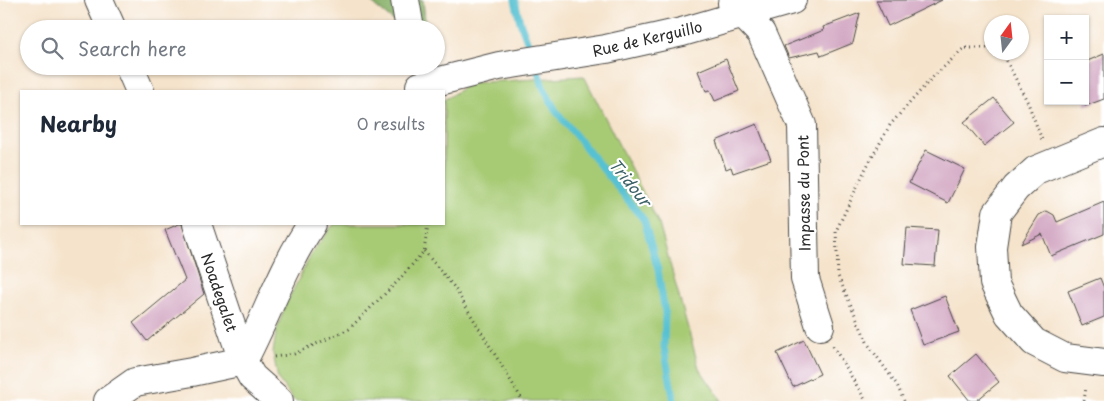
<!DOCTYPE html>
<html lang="en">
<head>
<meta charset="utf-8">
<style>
	:root { --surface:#fff; --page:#f2f2f3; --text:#1f2937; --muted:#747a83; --line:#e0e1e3 }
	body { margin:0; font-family:"Playpen Sans",sans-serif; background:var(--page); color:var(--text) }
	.controls { position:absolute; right:15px; top:15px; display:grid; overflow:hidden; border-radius:0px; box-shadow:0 1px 4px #0004 }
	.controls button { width:45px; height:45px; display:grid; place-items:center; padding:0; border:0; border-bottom:1px solid var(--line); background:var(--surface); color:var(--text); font:25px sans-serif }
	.compass { position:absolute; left:984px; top:15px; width:45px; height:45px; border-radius:50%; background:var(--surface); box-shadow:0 1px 4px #0004; rotate:15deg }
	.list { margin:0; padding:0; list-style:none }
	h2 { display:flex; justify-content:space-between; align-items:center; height:65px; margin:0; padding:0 20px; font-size:21px }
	h2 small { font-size:16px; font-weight:400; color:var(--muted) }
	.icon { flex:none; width:28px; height:28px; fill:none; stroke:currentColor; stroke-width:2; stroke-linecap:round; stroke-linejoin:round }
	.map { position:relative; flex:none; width:1104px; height:401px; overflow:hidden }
	.search { position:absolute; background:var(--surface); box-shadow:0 1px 4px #0004; left:20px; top:20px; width:425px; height:55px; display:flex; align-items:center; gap:12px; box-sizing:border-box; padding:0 18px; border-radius:28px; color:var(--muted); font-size:19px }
	.panel { position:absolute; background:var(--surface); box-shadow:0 1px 4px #0004; left:20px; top:90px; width:425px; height:135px; border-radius:0px }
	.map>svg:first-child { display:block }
</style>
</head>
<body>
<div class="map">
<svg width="1104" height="401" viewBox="0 0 1104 401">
	<rect width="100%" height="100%" fill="#fff"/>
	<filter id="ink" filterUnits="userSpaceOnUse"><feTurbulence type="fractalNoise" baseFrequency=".02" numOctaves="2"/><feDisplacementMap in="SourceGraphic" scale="10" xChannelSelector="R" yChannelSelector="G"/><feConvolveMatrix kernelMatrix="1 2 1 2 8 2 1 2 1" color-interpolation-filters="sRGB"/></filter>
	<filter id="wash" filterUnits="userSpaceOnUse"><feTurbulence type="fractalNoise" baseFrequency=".0096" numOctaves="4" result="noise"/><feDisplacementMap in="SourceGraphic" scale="20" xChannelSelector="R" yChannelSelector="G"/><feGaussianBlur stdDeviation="1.12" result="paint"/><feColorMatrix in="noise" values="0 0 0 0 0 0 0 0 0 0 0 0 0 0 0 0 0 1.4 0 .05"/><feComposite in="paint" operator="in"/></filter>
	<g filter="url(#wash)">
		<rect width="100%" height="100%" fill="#f5e3cb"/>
		<!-- green -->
		<path fill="#a7cb74" stroke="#697b50" d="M584,76l75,148 40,144 23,33h-427l-2,-2 -15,-20 -5,-26 3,-20 9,-27 28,-55 21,-27h110v-124l26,-17z"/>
		<!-- forest -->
		<path fill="#85af66" stroke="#586d48" d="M368,0h55l3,29h-23z"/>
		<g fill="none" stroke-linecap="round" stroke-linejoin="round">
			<!-- stream -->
			<path stroke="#57c1d2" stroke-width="7" d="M515,0l5,22 12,32
				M536,65l7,22 13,24 88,109 14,50 7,43 -1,34 10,54"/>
		</g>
		<g id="blocks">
			<!-- building -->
			<path fill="#d1a5c1" d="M876,0h66l-54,26z
				M860,13l-7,30 -32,13 -2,-5 -30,7 -5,-12 40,-16 -1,-3z
				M1104,54v45l-19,7v-44z
				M726,59l13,32 -24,10 -5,-11 -4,1 -8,-20z
				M994,98l20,24 -30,24 -20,-24z
				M757,124l14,36 -38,13 -2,-6 -5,2 -10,-28z
				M926,150l39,19 -17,34 -39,-20z
				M1104,202v32l-53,22 -9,-22 -21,10 18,-29 8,-4 7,4 3,7z
				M179,224h3l22,70 -57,47 -14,-18 52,-43 -20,-50z
				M907,228l31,2 -3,36 -31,-2z
				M1100,278l4,10v29l-22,9 -14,-35z
				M945,296l14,36 -36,13 -13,-35z
				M804,340l16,34 -27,13 -16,-34z
				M976,354l23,28 -23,19h-6l-20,-25z"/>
		</g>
	</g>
	<g filter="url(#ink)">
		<use href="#blocks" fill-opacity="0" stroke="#494743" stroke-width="1"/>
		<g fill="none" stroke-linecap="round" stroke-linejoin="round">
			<defs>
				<path id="minor" d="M99,0l13,29
					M405,0l5,29
					M732,3l29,30 41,92 3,154 15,47
					M129,66l11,25
					M420,86l79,-20 107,-17 76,-17 110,-32
					M1104,142l-68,28 -20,18 -19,25 -5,34 2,36 15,31 25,28 31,16 39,5
					M197,224l46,137 9,16 27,24
					M243,361c24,-45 40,-95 69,-137
					M108,401l27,-19 57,-10 51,-11"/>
			</defs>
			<!-- minor casing -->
			<use href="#minor" stroke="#494743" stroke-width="30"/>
			<!-- path -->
			<path stroke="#494743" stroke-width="3" stroke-dasharray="1 4" stroke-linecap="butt" d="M1002,52l26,51 14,37
				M424,251l30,36 69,114
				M833,346l33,55
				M274,357l20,-3 55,-25 49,-48 26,-30 4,-27
				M904,401l-7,-16 -29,-41 -30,-68 -2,-45 30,-63 24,-43 40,-45 34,-32h28
				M1084,401l2,-14"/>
			<!-- minor -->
			<use href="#minor" stroke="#fff" stroke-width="28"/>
		</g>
	</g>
	<g text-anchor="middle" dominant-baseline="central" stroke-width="4.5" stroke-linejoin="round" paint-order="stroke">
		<!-- street labels -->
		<g font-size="15" fill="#2b2b2b" stroke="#fff">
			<text transform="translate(647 38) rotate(-13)">Rue de Kerguillo</text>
			<text transform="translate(803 193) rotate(-91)">Impasse du Pont</text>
			<text transform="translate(220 292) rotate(71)">Noadegalet</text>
		</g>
		<!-- water labels -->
		<g font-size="16" font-style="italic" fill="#3a6065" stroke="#fff">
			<text transform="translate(631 182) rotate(51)">Tridour</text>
		</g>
	</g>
</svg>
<div class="controls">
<button>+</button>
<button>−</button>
</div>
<svg class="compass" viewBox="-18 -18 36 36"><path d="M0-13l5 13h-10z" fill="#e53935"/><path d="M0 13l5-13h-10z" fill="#747a83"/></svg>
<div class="search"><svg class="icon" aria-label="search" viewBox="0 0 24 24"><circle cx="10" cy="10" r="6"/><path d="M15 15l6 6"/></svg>Search here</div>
<section class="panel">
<h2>Nearby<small>0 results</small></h2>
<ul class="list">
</ul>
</section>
</div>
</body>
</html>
